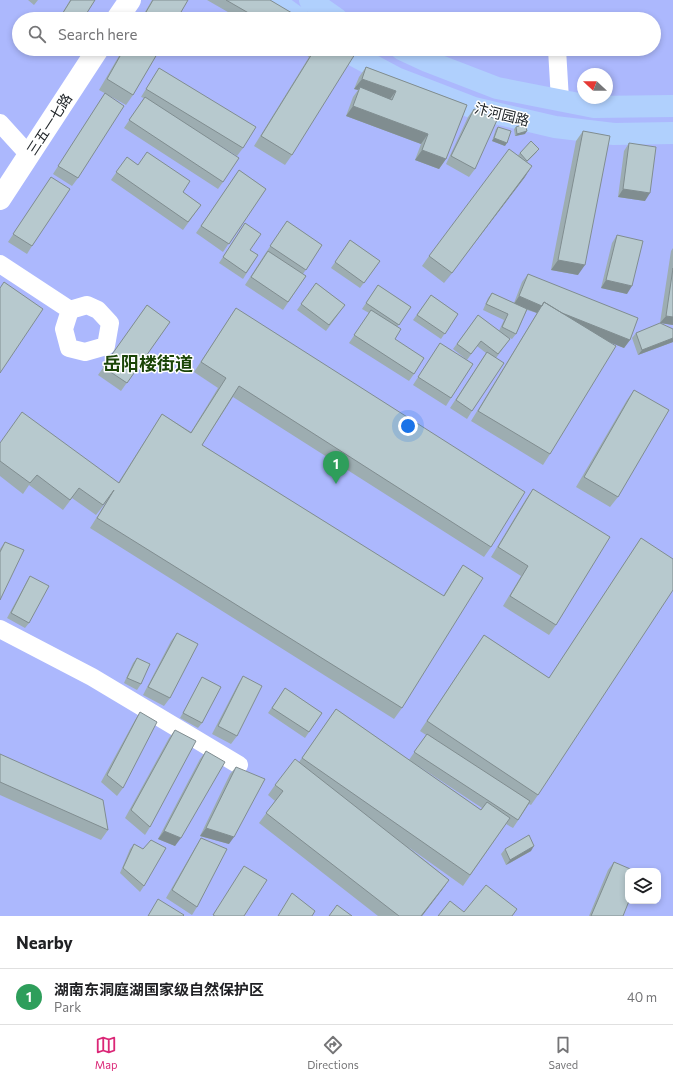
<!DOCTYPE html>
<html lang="en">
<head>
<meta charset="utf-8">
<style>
	:root { --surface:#fff; --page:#f2f2f2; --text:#202124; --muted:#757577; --line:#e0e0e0; --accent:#db2777 }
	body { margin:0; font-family:Commissioner,"Noto Sans SC",sans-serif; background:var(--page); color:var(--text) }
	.controls { position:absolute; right:12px; bottom:12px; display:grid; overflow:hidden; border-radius:8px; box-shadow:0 2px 6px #0003 }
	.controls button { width:36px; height:36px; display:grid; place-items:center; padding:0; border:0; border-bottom:1px solid var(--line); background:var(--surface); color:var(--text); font:20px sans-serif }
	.compass { position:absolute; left:577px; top:68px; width:36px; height:36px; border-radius:50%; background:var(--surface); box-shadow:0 2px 6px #0003; rotate:292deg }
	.you { position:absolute; left:408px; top:426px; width:14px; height:14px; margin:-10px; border:3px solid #fff; border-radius:50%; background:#1a73e8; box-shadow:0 0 0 6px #1a73e833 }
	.badge { display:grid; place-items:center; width:26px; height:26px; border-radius:50%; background:var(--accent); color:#fff; font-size:13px; font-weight:700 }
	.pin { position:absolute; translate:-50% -33px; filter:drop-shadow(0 1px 2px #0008) }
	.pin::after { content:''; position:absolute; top:21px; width:14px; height:12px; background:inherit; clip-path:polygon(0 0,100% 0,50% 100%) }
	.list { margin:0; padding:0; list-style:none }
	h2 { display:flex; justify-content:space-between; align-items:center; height:52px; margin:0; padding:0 16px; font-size:17px }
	h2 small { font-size:13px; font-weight:400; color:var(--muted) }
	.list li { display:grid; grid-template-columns:26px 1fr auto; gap:12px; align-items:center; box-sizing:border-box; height:56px; padding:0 16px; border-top:1px solid var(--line) }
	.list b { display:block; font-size:15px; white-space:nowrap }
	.list p { margin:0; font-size:13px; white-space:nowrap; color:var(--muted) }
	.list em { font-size:13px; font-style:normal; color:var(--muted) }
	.icon { flex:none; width:22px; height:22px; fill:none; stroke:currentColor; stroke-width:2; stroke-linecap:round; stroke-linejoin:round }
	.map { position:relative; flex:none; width:673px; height:916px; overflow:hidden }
	.search { position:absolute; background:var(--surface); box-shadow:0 2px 6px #0003; left:12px; right:12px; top:12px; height:44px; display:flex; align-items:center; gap:10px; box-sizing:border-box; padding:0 14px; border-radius:22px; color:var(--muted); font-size:15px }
	.sheet { height:108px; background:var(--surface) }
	nav { display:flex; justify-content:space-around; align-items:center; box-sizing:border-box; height:56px; border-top:1px solid var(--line); background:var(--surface); font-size:11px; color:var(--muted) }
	nav a { display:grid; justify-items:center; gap:2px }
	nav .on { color:var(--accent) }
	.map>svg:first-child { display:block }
</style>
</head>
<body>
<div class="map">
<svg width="673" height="916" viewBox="0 0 673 916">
	<rect width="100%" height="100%" fill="#deecf6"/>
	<!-- green -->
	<path fill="#acb8fd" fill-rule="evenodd" d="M0,0h673v916h-673zM19,19h635v30h-635zM583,74h24v24h-24zM628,871h30v30h-30z"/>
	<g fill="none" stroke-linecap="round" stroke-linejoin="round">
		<!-- minor -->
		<path stroke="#fff" stroke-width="18" d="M557,49l3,51
			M0,123l29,32
			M0,264l70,46 17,-5 11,5 12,13 -4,23 -21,6 -16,-4 -5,-19 6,-19
			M0,629l92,48 147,88"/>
		<!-- secondary -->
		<path stroke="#fff" stroke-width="22" d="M117,19l13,-19
			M0,199l98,-150"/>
		<!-- primary -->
		<path stroke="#b0d0fd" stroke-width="22" d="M273,0l26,19
			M310,0l27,19
			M342,49l54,29 78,30 81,19 59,7 59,-1
			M401,49l26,12 70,27 97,19 79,-1"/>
	</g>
	<!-- wall -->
	<path fill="#9dadb1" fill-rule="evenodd" d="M28,0h10l-4,5z
		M70,0h25l-12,19h-24z
		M152,0h36l-11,19h-36z
		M207,0h63l25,19h-55z
		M49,49h15l-4,7z
		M123,49h37l-27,46 -7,10 -27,-15z
		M297,49h50l-55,106 -7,10 -31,-19 55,-89z
		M366,67l101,38 -21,54 -7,10 -24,-9 6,-16 -75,-28 7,-19 5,-7 -4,-1 5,-12z
		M159,68l84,80 -6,8 -26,-16 12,42 -5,7 -94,-61 20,-30 -3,-1z
		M105,93l-27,85 -6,8 -19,-12z
		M474,109l1,60 -6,8 -23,-13 22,-47z
		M498,127l7,19 -13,-5 4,-12z
		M516,127l9,7 -10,2 -1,-7z
		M583,131l-5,144 -27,-5 25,-129z
		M629,143l16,58 -27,-4 6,-46z
		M537,152l-10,10 -2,15 -81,106 -22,-17 7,-10 91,-103z
		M127,157l11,8 45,27 18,13 -18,25 -72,-50z
		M239,170l27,19 -43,63 -27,-19z
		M46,185l-14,61 -5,8 -19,-12z
		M287,221l35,24 -19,29 3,2 -23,34 -38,-25 20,-31z
		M245,223l5,27 8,5 -15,24 -24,-16z
		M617,235l10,59 -26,-6 11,-45z
		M350,240l30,21 -20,27 -29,-20z
		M673,248v77l-13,-2 11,-72z
		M528,274l102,66 -6,8 -17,-7 -57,113 -7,11 -72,-44 66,-108 -10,-3 -11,24 -4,5 -5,-2 3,2 -14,19 -24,53 -5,8 -17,-11 36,-55 -9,-7 -10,14 -14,-11 25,-34 21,16 5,-11 -21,-10 5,-12 4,-5 22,10 8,-21z
		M316,283l29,22 -19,26 -29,-21z
		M378,285l33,22 -14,20 -2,12 19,35 -5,7 -60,-38 20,-30 -7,-4z
		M431,295l27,19 -17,25 -28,-19z
		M147,305l23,17 -49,69 -23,-16z
		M236,308l255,239 -7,10 -251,-160 -31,48 241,151 20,-31 -61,143 -8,11 -304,-191 17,-27 -11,14 -24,-17 -9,12 -34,-25 -6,9 -23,-18v-33l118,40 37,-58 7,-11 29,18 27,-44 -24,-16z
		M673,329v13l-35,13 -6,-17 4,-5z
		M440,343l11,55 -5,8 -33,-21z
		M634,390l-16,107 -8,10 -34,-20 51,-87z
		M533,489l23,136 -7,10 -46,-29 18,-30 -30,-19 35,-58z
		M641,538l-103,257 -7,10 -2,-1 -16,24 -7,-4 -43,62 -56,-40 42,34 -27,36h-44l-119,-93 16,-22 -7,-6 7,-10 24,-23 37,-53 73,51 17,-25 -6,-4 64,-96 65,43zM414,763l68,45 -1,2z
		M5,542l-5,58v-51z
		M30,576l-1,47 -4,5 -18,-10 20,-37z
		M177,633l-7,65 -6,8 -21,-11 28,-54z
		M137,658l4,26 -4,6 -13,-7 9,-20z
		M243,676l-6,60 -6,8 -19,-10 26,-50z
		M202,677v46l-4,5 -18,-10 19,-35z
		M285,688l37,25 -17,25 -37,-25z
		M140,712l-17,76 -6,8 -16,-14 34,-62z
		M175,730l-25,97 -5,8 -20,-17 44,-80z
		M206,751l-31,95 -17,-7 42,-80z
		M0,754l108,76 -7,10 -101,-45z
		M236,767l-7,77 -29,-8 30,-62z
		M201,838l-4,69 -5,8 -26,-17 30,-52z
		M134,844l10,42 -4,6 -20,-19 10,-24z
		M505,849l26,2 -25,14 -5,-11z
		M614,862l9,54h-34l19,-46z"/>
	<!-- shaded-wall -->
	<path fill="#808d90" d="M362,79l34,12 -8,11 -28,-15 -2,3 -4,-1z
		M353,106l75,28 -7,10 -75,-28z
		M527,131l-2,3 -10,2 2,-2z
		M494,138l13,5 -2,3 -13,-5z
		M422,150l24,9 -7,10 -24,-9z
		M532,166l-7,11 -81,106 8,-10z
		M623,189l27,4 -5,8 -27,-4z
		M558,260l27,5 -7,10 -27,-5z
		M606,280l26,6 -5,8 -26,-6z
		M519,296l23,10 -5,7 -23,-9z
		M547,307l83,33 -6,8 -83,-33z
		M666,316l7,1v8l-13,-2z
		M673,338v4l-35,13 4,-5z
		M206,828l28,9 -5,7 -29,-8z
		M164,831l17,7 -6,8 -17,-7z
		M534,846l-3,5 -25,14 4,-5z
		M449,880l-7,10 -20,26h-1z"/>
	<!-- building -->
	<path fill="#b7c9ce" stroke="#808d90" d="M71,0h24l-12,19h-24z
		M153,0h35l-11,19h-35z
		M226,0h44l27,16 -2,3h-36z
		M124,49h36l-27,46 -26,-16z
		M315,49h32l8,5 -63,101 -31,-19z
		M366,67l101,38 -21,54 -24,-9 6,-16 -75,-28 7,-19 32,13 4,-9 -34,-12z
		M159,68l97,59 -13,21 -97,-59z
		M105,93l19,13 -46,72 -20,-12z
		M145,97l94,61 -16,24 -94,-62z
		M474,109l23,11 -22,49 -24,-13z
		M525,124l2,7 -10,3 -1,-7z
		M498,127l13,4 -4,12 -13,-5z
		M583,131l27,5 -25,129 -27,-5z
		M531,141l8,8 -12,12 -7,-8z
		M629,143l27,4 -6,46 -27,-4z
		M509,149l23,17 -80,107 -23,-17z
		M147,152l43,29 -7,11 18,13 -13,17 -72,-50 11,-15 11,8z
		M239,170l27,19 -37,55 -28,-18z
		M51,177l19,12 -38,57 -19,-12z
		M287,221l35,24 -16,25 -36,-24z
		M245,223l16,11 -11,16 8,5 -12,18 -23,-16z
		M617,235l26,6 -11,45 -26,-6z
		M350,240l30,21 -16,22 -29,-21z
		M268,251l38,25 -18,26 -37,-25z
		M673,268v49l-7,-1z
		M528,274l110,44 -8,22 -68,-27 -18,-11 -2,4 -23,-10z
		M4,282l39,27 -43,64v-85z
		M316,283l29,22 -16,20 -28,-21z
		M378,285l33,22 -12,18 -33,-22z
		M492,293l35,16 -11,25 -14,-7 6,-13 -22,-10z
		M431,295l27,19 -13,20 -28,-19z
		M544,302l72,44 -66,108 -72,-43z
		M147,305l23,17 -43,61 -24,-16z
		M236,308l289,184 -34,55 -252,-161 -37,59 242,151 19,-31 20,13 -81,130 -305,-190 17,-28 -11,15 -24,-17 -9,12 -33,-25 -7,8 -30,-22v-18l22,-31 97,71 43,-69 29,19 35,-55 -25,-16z
		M371,310l30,19 -6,10 29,19 -10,16 -60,-39z
		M478,315l32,24 -12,15 -17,-13 -10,13 -14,-10z
		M660,323l13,6v9l-31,12 -6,-17z
		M440,343l33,21 -22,34 -33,-21z
		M487,352l17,11 -32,48 -16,-11z
		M634,390l35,20 -51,87 -34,-20z
		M533,489l77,48 -54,88 -46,-29 18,-30 -30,-19z
		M641,538l32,21v31l-135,205 -111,-74 57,-86 65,43z
		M5,542l19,8 -24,50v-48z
		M30,576l19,10 -20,37 -18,-10z
		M177,633l21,11 -28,54 -22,-11z
		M137,658l13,6 -9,20 -14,-6z
		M243,676l19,10 -25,50 -19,-10z
		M202,677l19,10 -19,36 -19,-10z
		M285,688l37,25 -13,19 -37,-24z
		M336,709l145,101 6,-8 23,16 -40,57 -168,-117z
		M140,712l17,10 -34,66 -16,-13z
		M175,730l21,11 -46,86 -19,-17z
		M427,734l103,67 -12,19 -104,-68z
		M206,751l19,11 -44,76 -17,-7z
		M0,754l103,46 5,30 -108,-48z
		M295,759l154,121 -28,36h-22l-133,-103 17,-22 -8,-6z
		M236,767l29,12 -31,58 -28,-9z
		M529,835l5,11 -24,14 -5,-11z
		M201,838l26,11 -30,58 -25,-17z
		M151,840l15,8 -22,38 -21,-18 11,-24 9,5z
		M614,862l21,9h-7v30h1l-6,15h-32z
		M244,866l23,14 -23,36h-29l-2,-1z
		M486,885l31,24 -5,7h-74l12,-15 14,11z
		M292,893l23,18 -3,5h-34z
		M158,899l26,16 -1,1h-35z
		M337,905l15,11h-23z"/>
	<g text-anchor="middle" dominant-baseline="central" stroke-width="3" stroke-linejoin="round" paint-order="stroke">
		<!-- street labels -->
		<g font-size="14" fill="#23282c" stroke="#fff">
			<text transform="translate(502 114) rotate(14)">汴河园路</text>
			<text transform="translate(49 124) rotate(-57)">三五一七路</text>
		</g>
		<!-- district labels -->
		<g font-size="18" font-weight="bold" fill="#1b4507" stroke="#fff">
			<text x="148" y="363">岳阳楼街道</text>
		</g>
	</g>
</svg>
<div class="controls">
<button><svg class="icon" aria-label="layers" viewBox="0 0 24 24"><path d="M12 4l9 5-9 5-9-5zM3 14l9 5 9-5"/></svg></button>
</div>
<svg class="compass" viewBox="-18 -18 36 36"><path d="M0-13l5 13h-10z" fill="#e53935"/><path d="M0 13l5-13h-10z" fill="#757577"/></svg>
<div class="you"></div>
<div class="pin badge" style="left:336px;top:484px;background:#2e9e5b">1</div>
<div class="search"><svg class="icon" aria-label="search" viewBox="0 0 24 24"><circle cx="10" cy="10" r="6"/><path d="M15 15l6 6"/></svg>Search here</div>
</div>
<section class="sheet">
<h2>Nearby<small></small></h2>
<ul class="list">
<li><span class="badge" style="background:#2e9e5b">1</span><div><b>湖南东洞庭湖国家级自然保护区</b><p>Park</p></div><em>40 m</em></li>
</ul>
</section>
<nav>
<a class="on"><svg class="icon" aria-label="map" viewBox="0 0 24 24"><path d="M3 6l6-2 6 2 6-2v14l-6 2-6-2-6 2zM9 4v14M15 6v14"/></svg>Map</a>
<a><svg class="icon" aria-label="directions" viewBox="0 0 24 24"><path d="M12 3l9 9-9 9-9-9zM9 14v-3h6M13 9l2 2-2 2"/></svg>Directions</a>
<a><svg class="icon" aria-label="saved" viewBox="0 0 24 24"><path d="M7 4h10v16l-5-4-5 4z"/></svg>Saved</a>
</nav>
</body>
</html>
